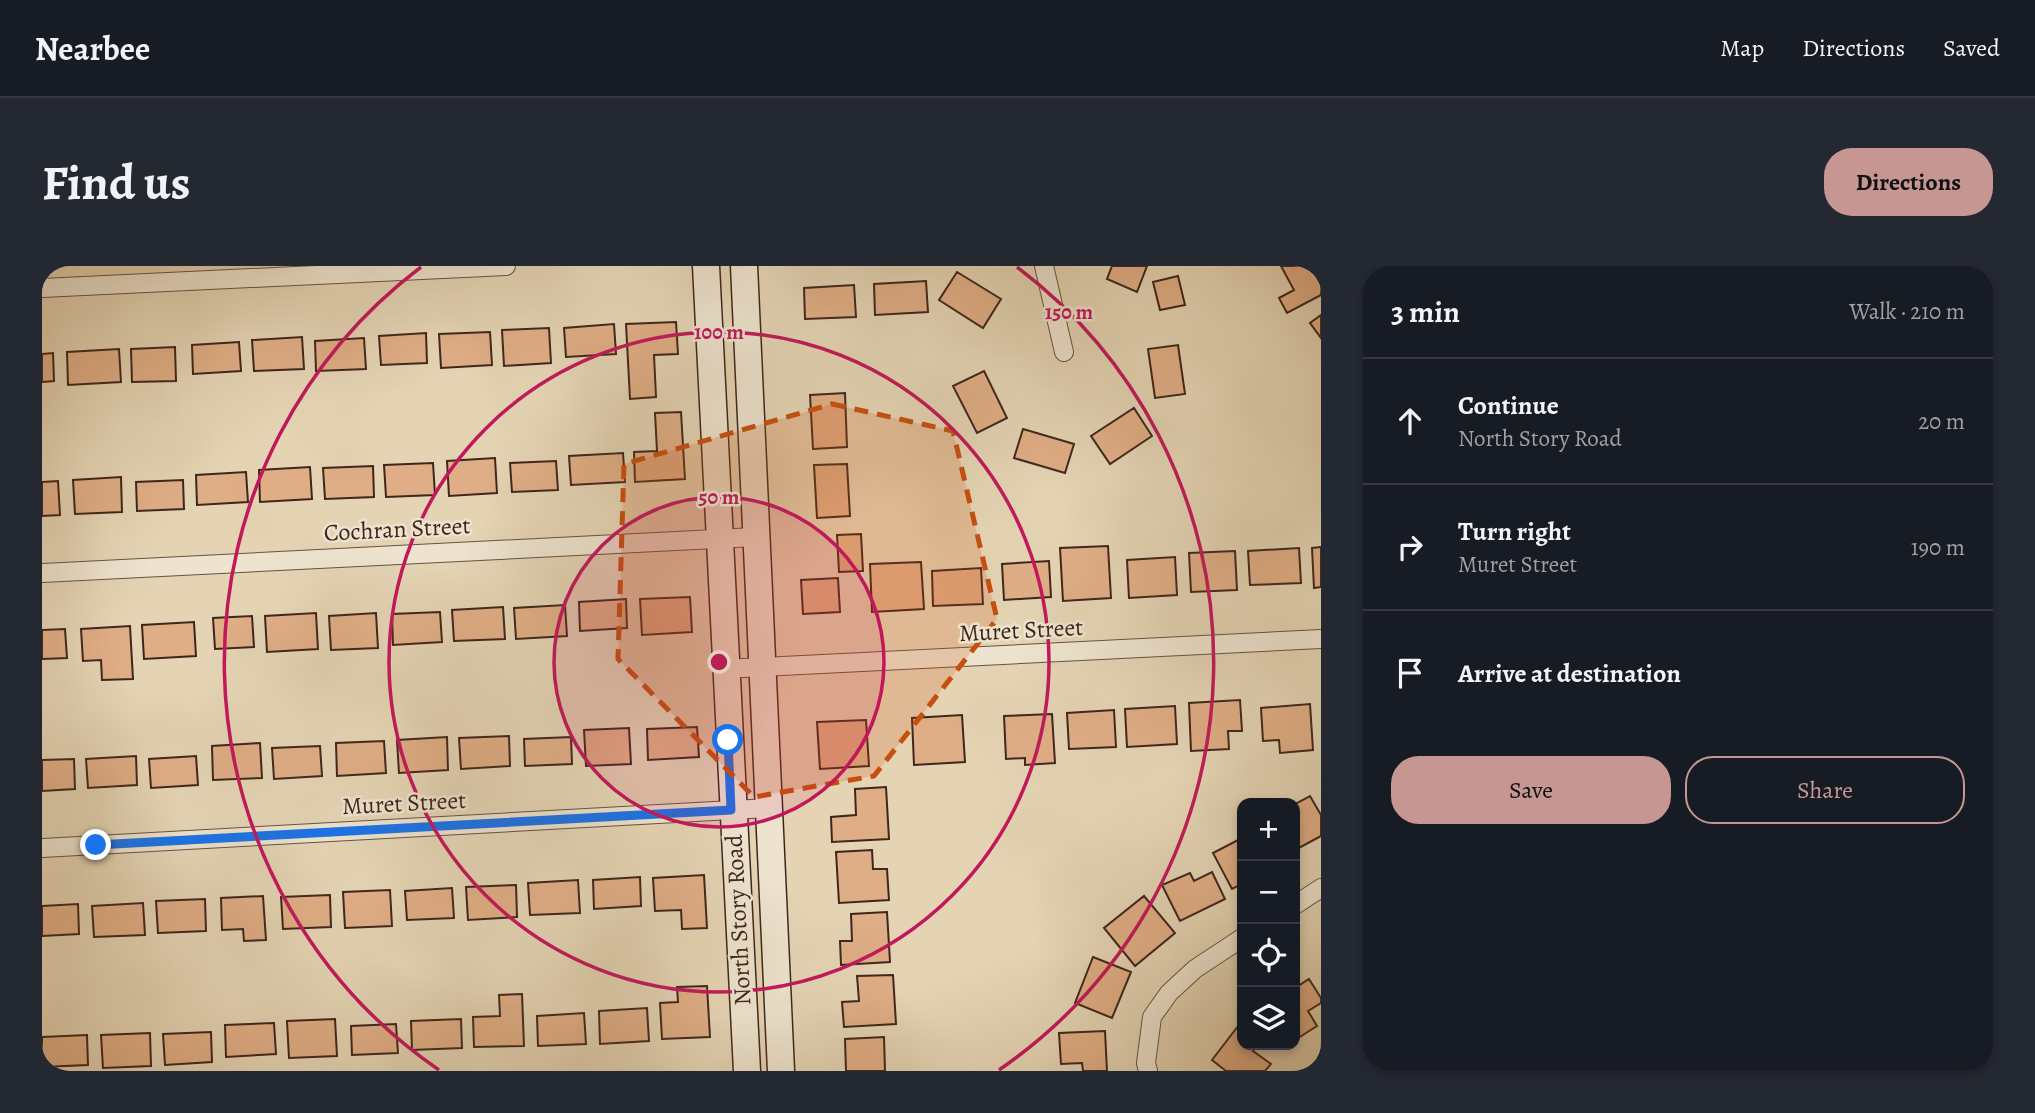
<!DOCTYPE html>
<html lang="en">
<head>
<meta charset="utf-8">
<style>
	:root { --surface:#171b24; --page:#242831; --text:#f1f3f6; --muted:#9ea1a6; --line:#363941; --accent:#c59692 }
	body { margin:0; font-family:Alegreya,serif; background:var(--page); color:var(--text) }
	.controls { position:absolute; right:21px; bottom:21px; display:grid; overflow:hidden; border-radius:14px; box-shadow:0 4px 10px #0003 }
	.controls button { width:63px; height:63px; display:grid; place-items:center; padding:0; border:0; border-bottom:2px solid var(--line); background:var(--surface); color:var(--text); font:35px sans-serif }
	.stop { position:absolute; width:21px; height:21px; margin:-16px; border:5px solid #1a73e8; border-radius:50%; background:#fff }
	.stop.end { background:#1a73e8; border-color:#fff; box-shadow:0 2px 7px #0008 }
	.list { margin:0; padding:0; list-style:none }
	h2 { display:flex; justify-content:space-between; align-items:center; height:91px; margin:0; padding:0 28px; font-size:30px }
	h2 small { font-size:23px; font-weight:400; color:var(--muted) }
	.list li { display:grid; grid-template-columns:46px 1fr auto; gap:21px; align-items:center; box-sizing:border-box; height:126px; padding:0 28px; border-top:2px solid var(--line) }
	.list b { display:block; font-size:26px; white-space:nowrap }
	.list p { margin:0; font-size:23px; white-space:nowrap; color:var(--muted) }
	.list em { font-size:23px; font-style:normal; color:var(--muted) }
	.actions { display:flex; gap:14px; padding:21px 28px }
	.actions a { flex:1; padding:16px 0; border:2px solid var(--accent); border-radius:28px; text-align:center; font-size:24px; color:var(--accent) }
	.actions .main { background:var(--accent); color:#111 }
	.icon { flex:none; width:38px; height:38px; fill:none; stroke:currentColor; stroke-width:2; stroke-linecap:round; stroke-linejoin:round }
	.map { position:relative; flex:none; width:1279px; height:805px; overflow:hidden; border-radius:28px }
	header { display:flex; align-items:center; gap:42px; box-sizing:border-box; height:98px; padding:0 35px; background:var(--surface); border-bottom:2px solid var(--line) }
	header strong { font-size:33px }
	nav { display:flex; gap:38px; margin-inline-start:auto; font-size:24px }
	.intro { display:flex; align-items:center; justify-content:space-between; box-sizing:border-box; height:168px; padding:0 42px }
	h1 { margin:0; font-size:49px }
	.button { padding:18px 32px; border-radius:28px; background:var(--accent); color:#111; font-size:24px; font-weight:700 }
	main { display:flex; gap:42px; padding:0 42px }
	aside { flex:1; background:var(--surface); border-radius:28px; box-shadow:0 4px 10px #0003 }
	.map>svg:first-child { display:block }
</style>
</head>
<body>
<header>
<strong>Nearbee</strong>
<nav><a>Map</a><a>Directions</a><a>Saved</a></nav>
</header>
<div class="intro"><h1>Find us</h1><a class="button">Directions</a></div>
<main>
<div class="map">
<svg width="1279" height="805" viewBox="0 0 1279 805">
	<rect width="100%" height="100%" fill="#e4d4b4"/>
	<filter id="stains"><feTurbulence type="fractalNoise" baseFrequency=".00286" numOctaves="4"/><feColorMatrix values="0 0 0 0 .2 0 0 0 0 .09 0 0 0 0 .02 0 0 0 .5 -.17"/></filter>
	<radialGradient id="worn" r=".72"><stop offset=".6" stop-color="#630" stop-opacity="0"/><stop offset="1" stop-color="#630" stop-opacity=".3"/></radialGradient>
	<!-- building -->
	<path fill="#e0ae86" stroke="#3f261d" stroke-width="2" d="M1070,0h35l-10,26 -30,-13z
		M1239,0h37l3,6v23l-34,18 -8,-15 15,-8z
		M915,6l44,27 -18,29 -44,-28z
		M1136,10l7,29 -25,5 -7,-28z
		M884,15l2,31 -53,3 -1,-31z
		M812,19l2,32 -51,2 -1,-31z
		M1279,49v23l-11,-15z
		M634,56l2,32 -24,1 2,42 -26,2 -4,-75z
		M572,58l2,30 -50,3 -2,-29z
		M507,62l2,35 -47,3 -2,-36z
		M448,66l2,33 -51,3 -2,-34z
		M384,67l1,30 -46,2 -2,-29z
		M260,71l2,32 -50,2 -2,-31z
		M322,72l2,31 -50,2 -1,-30z
		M197,76l2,29 -48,3 -1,-29z
		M1136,79l7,49 -30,4 -7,-49z
		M133,81l1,34 -44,1 -1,-33z
		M77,83l2,33 -53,3 -1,-33z
		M11,87l1,28 -12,1v-28z
		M942,105l23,47 -30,15 -24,-47z
		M803,127l2,54 -34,2 -3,-54z
		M1092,142l18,28 -42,28 -19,-28z
		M639,146l4,67 -50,3 -1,-30 23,-1 -2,-38z
		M981,163l51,15 -9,29 -51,-15z
		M581,187l2,29 -54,3 -2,-29z
		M453,192l2,35 -48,3 -2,-35z
		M514,195l2,29 -46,2 -2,-29z
		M391,197l2,32 -49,2 -2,-32z
		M805,198l3,52 -33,2 -3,-53z
		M331,200l1,31 -49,2 -2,-31z
		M268,201l2,32 -52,3 -1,-32z
		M204,206l2,30 -51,3 -1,-30z
		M79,211l1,35 -47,2 -2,-34z
		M141,214l1,29 -47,2 -1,-29z
		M16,215l2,34 -18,1v-34z
		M819,268l2,37 -24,1 -2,-37z
		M1066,280l3,52 -48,3 -3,-53z
		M1279,281v40l-7,1 -2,-40z
		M1257,282l2,35 -51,2 -2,-34z
		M1193,285l2,39 -46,2 -2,-39z
		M1133,291l2,38 -48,3 -2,-38z
		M1007,295l2,36 -47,3 -2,-36z
		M879,296l3,47 -52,3 -2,-48z
		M939,302l2,36 -50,2 -1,-35z
		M796,312l2,34 -37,2 -2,-34z
		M648,331l2,35 -50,3 -2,-36z
		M584,333l1,29 -47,3 -1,-29z
		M523,339l2,31 -51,3 -2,-31z
		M461,341l2,32 -51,2 -2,-31z
		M398,346l2,30 -49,3 -1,-31z
		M274,347l2,36 -51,3 -2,-36z
		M334,347l2,35 -47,2 -2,-34z
		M210,350l2,31 -39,2 -2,-31z
		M152,356l2,34 -52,3 -2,-34z
		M88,360l3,53 -31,1 -1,-20 -18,1 -2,-32z
		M23,363l2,29 -25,1v-29z
		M1198,434l2,31h-14l1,18 -38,2 -2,-48z
		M1268,438l3,46 -33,3 -1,-13 -16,1 -2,-33z
		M1133,440l2,38 -50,3 -2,-38z
		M1072,444l2,37 -47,2 -2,-36z
		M1010,448l3,49 -30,2v-7l-19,1 -2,-43z
		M920,449l3,47 -51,3 -2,-47z
		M824,454l3,46 -49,3 -3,-47z
		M655,461l2,30 -51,3 -1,-31z
		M587,462l2,36 -45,2 -2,-36z
		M467,470l1,30 -49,3 -2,-31z
		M405,471l1,33 -49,3 -2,-33z
		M529,471l1,27 -47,2 -1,-27z
		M342,475l2,32 -49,3 -1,-33z
		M218,477l2,35 -49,2 -1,-34z
		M278,480l2,30 -48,3 -2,-31z
		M94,490l1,29 -49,3 -2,-29z
		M154,490l2,29 -47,3 -2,-29z
		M32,493l1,30 -33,2v-31z
		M844,521l3,52 -57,3 -1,-25 25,-2 -1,-26z
		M1268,530l11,19v21l-26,14v-46z
		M1200,572v46l-10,5 -19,-36z
		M830,584l1,19h14l2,31 -50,3 -3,-51z
		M1170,606l13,27 -45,22 -18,-36 28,-12 4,8z
		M662,609l3,53 -25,1 -1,-19 -26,1 -2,-33z
		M598,611l1,29 -47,3 -1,-29z
		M536,614l2,33 -50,2 -2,-32z
		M474,619l1,32 -49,3 -2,-33z
		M410,622l2,30 -47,2 -2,-29z
		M348,624l2,36 -47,2 -2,-36z
		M288,629l1,32 -48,2 -2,-32z
		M221,630l3,44 -22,1 -1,-12 -21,1 -1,-32z
		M1102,630l31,37 -40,33 -31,-38z
		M163,633l1,32 -48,2 -2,-32z
		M101,637l2,32 -51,2 -2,-31z
		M36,638l1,30 -37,2v-30z
		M845,646l3,50 -49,3 -1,-24h12l-1,-27z
		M1051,691l38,15 -19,46 -37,-15z
		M851,709l3,49 -52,3 -2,-25 17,-1 -2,-25z
		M1267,713l12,19v5l-13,8 9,15 -22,14v-52z
		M665,720l3,51 -48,2 -2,-36 18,-1 -1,-15z
		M480,728l2,52 -50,1 -1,-30 27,-1 -1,-21z
		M605,742l2,33 -49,3 -1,-33z
		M542,747l2,31 -48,2 -1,-30z
		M293,753l2,37 -48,2 -2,-37z
		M419,753l1,29 -50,2 -1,-29z
		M1200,755v24h16l-5,6 18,13 -6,7h-39l-14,-11z
		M232,757l2,31 -50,3 -1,-32z
		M354,758l2,29 -46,2 -1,-29z
		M1063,765l2,40h-24l-1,-8 -21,1 -2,-31z
		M169,766l1,30 -47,3 -2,-31z
		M108,767l1,33 -48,2 -2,-33z
		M45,769l1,30 -46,2v-30z
		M842,771l1,34h-39l-1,-32z"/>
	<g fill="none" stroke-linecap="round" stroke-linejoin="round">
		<defs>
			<path id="minor" d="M1002,0l20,86
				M0,22l464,-22
				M0,307l713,-36
				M682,403l597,-30
				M0,582l726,-40
				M1253,639l26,-17
				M1106,805l-2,-8 6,-46 17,-24 26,-24 47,-31"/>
			<path id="secondary" d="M664,0l41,805
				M702,0l37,805"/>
		</defs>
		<!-- minor casing -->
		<use href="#minor" stroke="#685243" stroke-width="20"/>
		<!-- secondary casing -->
		<use href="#secondary" stroke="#3f261d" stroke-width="29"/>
		<!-- minor -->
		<use href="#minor" stroke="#ede3ce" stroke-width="18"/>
		<!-- secondary -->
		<use href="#secondary" stroke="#ede3ce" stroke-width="26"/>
	</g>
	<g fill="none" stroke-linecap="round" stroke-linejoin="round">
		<!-- route -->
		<path stroke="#1a73e8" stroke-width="9" d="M54,579l635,-35 -3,-70"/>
	</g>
	<!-- marked area -->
	<path fill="#c64f0f" fill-opacity="0.2" stroke="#c64f0f" stroke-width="5" stroke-dasharray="14 9" stroke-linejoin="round" d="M790,138l121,27 44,188 -123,157 -120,21 -136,-138 6,-195z"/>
	<!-- distance rings -->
	<circle cx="677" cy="396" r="165" fill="#c2185b" fill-opacity=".12"/>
	<g fill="none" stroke="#c2185b" stroke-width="3.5">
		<circle cx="677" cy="396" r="165"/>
		<circle cx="677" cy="396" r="330"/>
		<path d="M397 804A495 495 0 0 1 379 1M975 1A495 495 0 0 1 957 804"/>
	</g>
	<g text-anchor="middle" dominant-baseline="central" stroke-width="5" stroke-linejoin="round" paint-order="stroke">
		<!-- street labels -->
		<g font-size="24" fill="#3f261d" stroke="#ede3ce">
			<text transform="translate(355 263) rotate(-3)">Cochran Street</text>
			<text transform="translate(979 364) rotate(-3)">Muret Street</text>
			<text transform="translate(362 537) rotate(-3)">Muret Street</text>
			<text transform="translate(696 654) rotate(-93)">North Story Road</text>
		</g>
	</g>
	<circle cx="677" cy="396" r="10" fill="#c2185b" stroke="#ede3ce" stroke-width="3.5"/>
	<g font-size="21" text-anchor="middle" font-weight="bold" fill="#c2185b" stroke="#ede3ce" stroke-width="5" stroke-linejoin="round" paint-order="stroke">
		<text x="1027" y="53">150 m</text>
		<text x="677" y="73">100 m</text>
		<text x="677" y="238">50 m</text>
	</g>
	<rect width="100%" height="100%" filter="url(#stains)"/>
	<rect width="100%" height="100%" fill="url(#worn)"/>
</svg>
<div class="controls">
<button>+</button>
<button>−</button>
<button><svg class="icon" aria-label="locate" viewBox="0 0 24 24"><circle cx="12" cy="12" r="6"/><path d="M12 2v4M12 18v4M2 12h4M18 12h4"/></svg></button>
<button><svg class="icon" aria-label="layers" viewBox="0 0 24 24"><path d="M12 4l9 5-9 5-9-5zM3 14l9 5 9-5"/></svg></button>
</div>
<div class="stop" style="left:686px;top:474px"></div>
<div class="stop end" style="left:54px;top:579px"></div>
</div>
<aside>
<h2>3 min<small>Walk · 210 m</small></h2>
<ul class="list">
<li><svg class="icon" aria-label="ahead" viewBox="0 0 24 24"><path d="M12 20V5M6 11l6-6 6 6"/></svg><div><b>Continue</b><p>North Story Road</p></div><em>20 m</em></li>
<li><svg class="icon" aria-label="right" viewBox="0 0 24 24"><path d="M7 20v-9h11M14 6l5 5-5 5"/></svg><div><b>Turn right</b><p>Muret Street</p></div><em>190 m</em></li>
<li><svg class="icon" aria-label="arrive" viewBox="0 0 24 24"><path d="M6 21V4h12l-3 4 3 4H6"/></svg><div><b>Arrive at destination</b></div></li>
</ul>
<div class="actions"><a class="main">Save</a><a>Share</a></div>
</aside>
</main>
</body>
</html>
